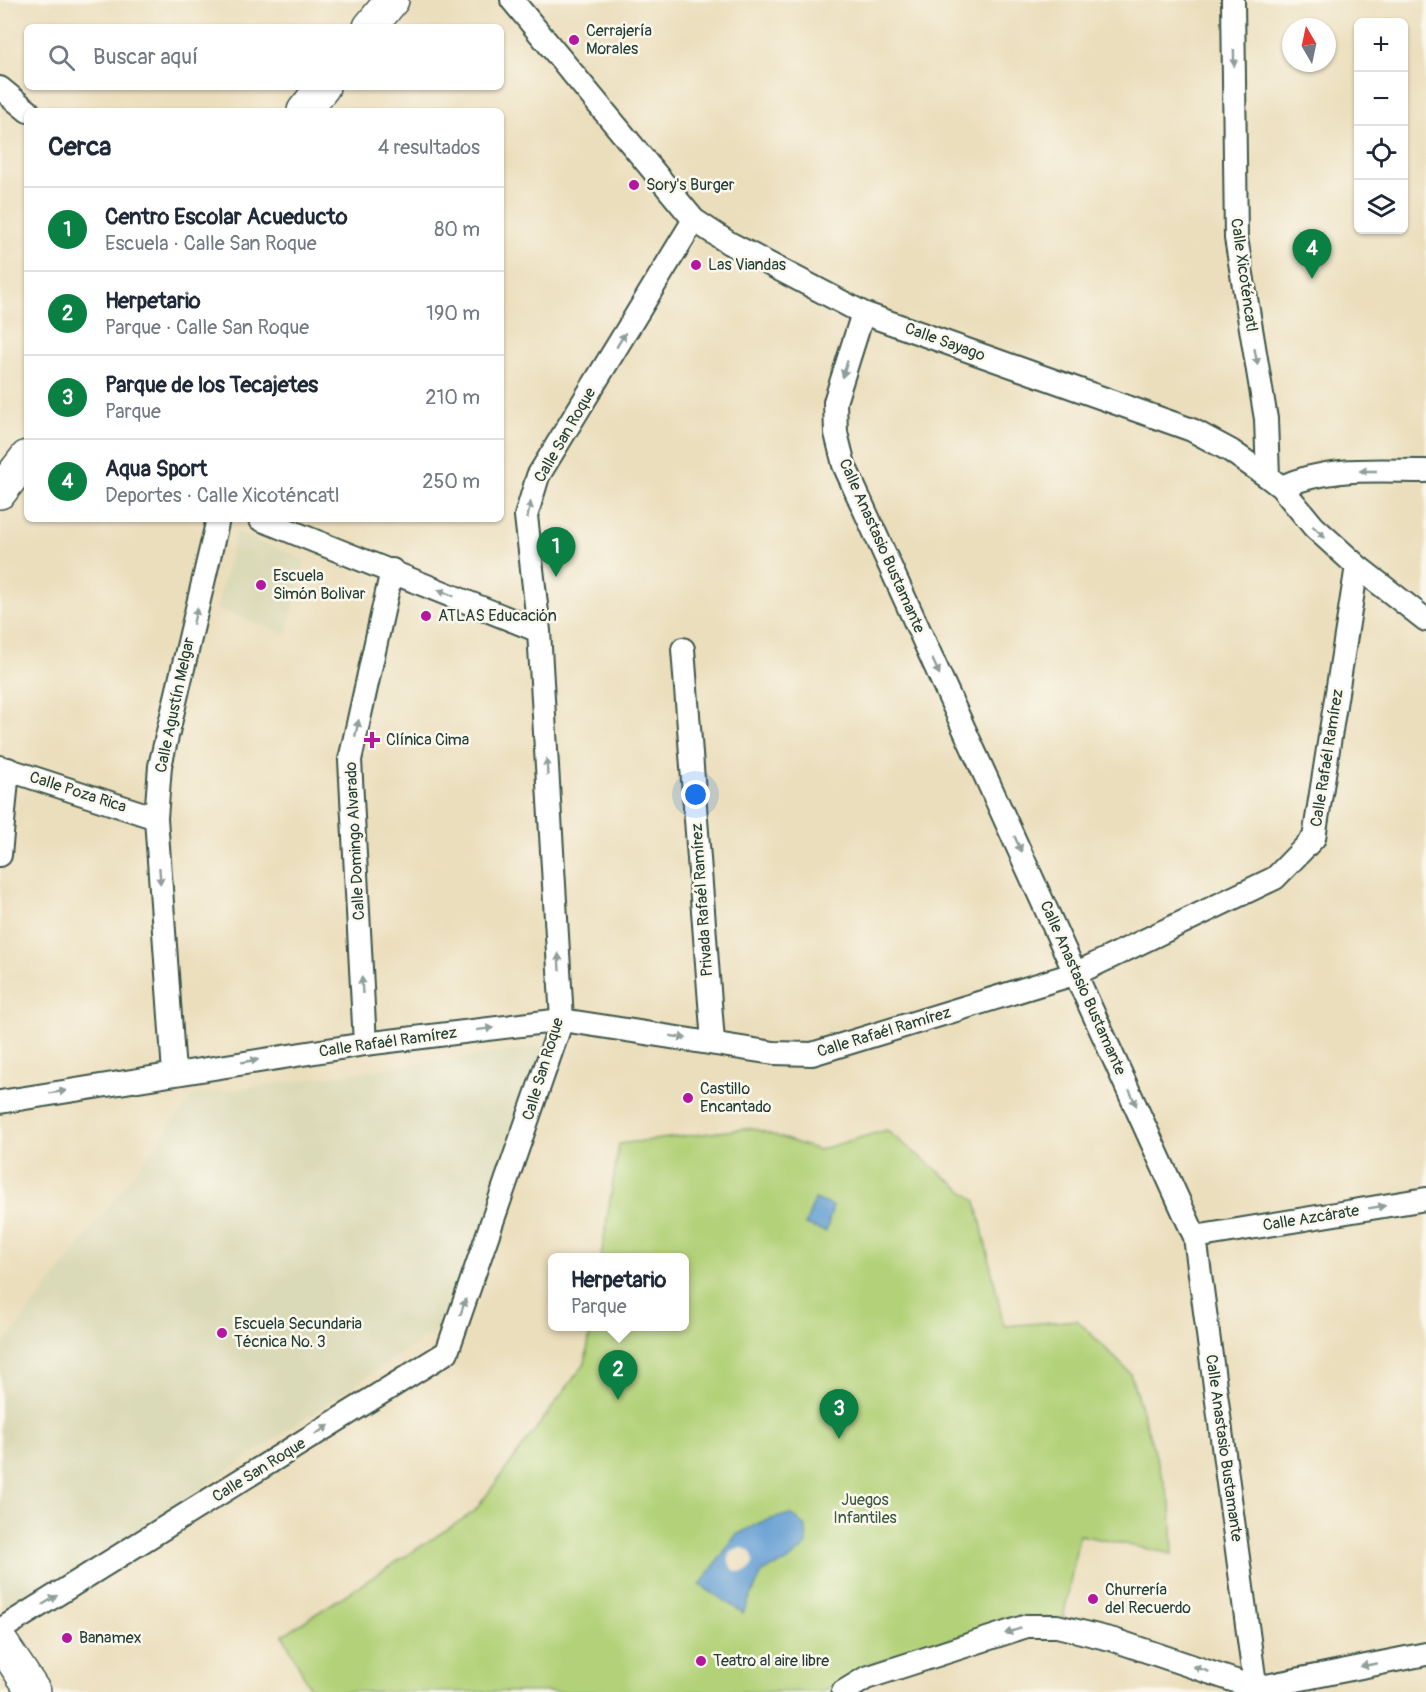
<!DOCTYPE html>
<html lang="es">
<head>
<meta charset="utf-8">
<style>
	:root { --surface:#fff; --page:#f2f2f3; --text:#1f2937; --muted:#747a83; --line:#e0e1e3; --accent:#0b8043 }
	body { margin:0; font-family:Pangolin,sans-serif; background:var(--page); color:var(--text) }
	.controls { position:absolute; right:18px; top:18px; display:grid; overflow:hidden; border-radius:9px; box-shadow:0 2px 4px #0004 }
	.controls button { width:54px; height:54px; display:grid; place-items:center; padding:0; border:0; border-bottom:2px solid var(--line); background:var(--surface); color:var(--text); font:30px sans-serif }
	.compass { position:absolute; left:1282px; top:18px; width:54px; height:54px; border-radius:50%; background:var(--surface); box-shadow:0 2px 4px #0004; rotate:351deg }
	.you { position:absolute; left:696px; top:795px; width:21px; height:21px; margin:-15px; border:4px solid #fff; border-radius:50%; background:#1a73e8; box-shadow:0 0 0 9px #1a73e833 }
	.badge { display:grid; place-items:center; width:39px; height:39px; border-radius:50%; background:var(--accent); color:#fff; font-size:20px; font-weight:700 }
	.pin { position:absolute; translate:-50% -50px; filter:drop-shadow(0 2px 3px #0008) }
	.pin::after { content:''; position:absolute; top:32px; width:21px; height:18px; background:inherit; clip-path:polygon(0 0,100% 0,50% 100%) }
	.popup { position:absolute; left:548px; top:1253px; width:141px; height:78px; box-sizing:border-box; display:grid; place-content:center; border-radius:9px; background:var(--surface); filter:drop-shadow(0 2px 4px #0005); font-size:20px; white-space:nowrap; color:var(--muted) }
	.popup b { font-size:22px; color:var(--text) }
	.popup::after { content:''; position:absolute; left:50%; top:100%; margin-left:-12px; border:12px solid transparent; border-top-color:var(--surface) }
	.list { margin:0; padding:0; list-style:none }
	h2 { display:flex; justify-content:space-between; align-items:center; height:78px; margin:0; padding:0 24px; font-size:26px }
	h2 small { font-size:20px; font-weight:400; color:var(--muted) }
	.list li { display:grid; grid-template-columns:39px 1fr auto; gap:18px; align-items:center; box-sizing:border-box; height:84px; padding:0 24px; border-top:2px solid var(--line) }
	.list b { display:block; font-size:22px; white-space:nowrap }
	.list p { margin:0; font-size:20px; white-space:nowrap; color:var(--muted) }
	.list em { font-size:20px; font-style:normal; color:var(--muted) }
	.icon { flex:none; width:33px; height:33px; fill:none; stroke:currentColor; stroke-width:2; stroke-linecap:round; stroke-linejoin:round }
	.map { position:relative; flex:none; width:1426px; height:1692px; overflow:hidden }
	.search { position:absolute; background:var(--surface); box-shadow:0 2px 4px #0004; left:24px; top:24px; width:480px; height:66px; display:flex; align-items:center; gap:15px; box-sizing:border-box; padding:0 21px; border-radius:9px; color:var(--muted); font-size:22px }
	.panel { position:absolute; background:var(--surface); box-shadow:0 2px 4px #0004; left:24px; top:108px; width:480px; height:414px; border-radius:9px }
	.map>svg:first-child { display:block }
</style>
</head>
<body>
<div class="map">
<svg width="1426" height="1692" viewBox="0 0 1426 1692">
	<rect width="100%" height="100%" fill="#fbf7ec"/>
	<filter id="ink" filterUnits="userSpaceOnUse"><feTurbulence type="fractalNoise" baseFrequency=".0167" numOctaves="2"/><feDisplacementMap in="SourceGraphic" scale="12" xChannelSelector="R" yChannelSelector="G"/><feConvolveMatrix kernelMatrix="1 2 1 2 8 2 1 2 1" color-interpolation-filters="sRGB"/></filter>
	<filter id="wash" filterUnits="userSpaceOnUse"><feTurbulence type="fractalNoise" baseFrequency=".008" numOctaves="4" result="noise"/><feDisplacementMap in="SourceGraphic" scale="24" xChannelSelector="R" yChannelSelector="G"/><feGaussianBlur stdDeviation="1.35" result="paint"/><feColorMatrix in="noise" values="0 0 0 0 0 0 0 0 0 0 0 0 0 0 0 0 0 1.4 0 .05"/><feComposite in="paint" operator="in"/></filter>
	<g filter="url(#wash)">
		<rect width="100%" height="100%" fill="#ebdebc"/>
		<!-- built -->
		<path fill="#dbdab8" d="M236,532l69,28 -18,74 -71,-25z
			M546,1046l-91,271 -443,299 -12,-20v-247l194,-254z"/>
		<!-- green -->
		<path fill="#b2d178" stroke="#688756" stroke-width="1.5" d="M752,1128l66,22 68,-20 90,71 28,125 73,-6 53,53 41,132 2,49 -94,-19 -16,85 -39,-4 -162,51 -39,25h-511l-29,-57 191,-123 111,-149 6,-36 93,-1v-68l-83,-1 18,-113z"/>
		<!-- water -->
		<path fill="#649ed3" stroke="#426e84" stroke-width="1.5" d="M815,1199l18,7 -7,26 -21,-7z
			M790,1514l16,12 1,19 -20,17 -24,9 -20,42 -43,-28 36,-50 25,-13z"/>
		<!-- pier -->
		<path fill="#ebdebc" d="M729 1560a12 12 0 1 1 24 0a12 12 0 1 1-24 0Z"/>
	</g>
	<g filter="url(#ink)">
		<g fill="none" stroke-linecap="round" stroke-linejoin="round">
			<defs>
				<path id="street" d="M512,0l182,220 35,23 134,70 329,117 39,21 37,26 13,10 33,40 43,39 69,54
					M1233,0l3,238 30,181 2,58
					M0,88l28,23
					M863,313l-28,89 1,31 8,32 351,772 61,455
					M1281,487c49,-21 93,-16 145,-16
					M260,519l279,112
					M683,649l30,393
					M0,767l156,51
					M0,855l8,-86
					M365,1044l-15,-284 42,-190
					M174,1073l-18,-255 4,-52 58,-247
					M0,1102l365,-58 197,-24 212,33 38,1 265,-81 198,-95 39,-40 43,-272
					M1195,1237l231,-38
					M0,1630l447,-278 115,-332 -23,-389 -13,-115 12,-40 156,-256
					M843,1692l23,-14 161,-52h30l57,14 142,48 170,-34"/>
				<path id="secondary" d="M370,27l22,-27
					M304,111l19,-24
					M0,492l27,-35
					M0,1641l34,51"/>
			</defs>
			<!-- street casing -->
			<use href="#street" stroke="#3e5548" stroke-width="26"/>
			<!-- secondary casing -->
			<use href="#secondary" stroke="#3e5548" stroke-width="36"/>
			<!-- street -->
			<use href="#street" stroke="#fff" stroke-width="22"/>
			<!-- secondary -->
			<use href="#secondary" stroke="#fff" stroke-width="33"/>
		</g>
		<!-- one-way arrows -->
		<defs><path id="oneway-solid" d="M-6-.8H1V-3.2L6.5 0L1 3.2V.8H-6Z" transform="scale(1.5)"/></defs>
		<g fill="#8f9e9a">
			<use href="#oneway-solid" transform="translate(1234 58) rotate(89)"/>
			<use href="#oneway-solid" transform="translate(621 340) rotate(-59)"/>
			<use href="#oneway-solid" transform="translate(1256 357) rotate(80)"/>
			<use href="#oneway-solid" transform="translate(845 369) rotate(107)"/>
			<use href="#oneway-solid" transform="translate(1368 471) rotate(180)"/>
			<use href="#oneway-solid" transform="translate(529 510) rotate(-79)"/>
			<use href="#oneway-solid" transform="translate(1319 532) rotate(44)"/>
			<use href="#oneway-solid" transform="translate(446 593) rotate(-158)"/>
			<use href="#oneway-solid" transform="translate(195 616) rotate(-77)"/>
			<use href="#oneway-solid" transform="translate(936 667) rotate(65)"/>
			<use href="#oneway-solid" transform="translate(357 728) rotate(-78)"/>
			<use href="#oneway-solid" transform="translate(547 767) rotate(-93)"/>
			<use href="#oneway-solid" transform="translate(1018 844) rotate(65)"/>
			<use href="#oneway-solid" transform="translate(160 876) rotate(86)"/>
			<use href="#oneway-solid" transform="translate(559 962) rotate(-93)"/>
			<use href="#oneway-solid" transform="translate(362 985) rotate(-93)"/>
			<use href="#oneway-solid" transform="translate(485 1029) rotate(-7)"/>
			<use href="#oneway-solid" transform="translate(678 1037) rotate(9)"/>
			<use href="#oneway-solid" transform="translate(250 1061) rotate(-9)"/>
			<use href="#oneway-solid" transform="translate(58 1092) rotate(-9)"/>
			<use href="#oneway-solid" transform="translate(1133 1098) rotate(66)"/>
			<use href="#oneway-solid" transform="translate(1377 1207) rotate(-9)"/>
			<use href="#oneway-solid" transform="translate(463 1307) rotate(-71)"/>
			<use href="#oneway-solid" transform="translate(322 1430) rotate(-32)"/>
			<use href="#oneway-solid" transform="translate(50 1600) rotate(-32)"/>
			<use href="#oneway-solid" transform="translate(1013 1631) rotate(162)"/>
			<use href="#oneway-solid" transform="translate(1369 1665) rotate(169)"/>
			<use href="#oneway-solid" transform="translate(1201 1669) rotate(-161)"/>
		</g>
	</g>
	<!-- markers -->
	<g fill="#b5179e" stroke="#fbf7ec" stroke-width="2">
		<circle cx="574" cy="40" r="6"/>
		<circle cx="634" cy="185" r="6"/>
		<circle cx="696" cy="265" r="6"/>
		<circle cx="261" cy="585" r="6"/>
		<circle cx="426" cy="616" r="6"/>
		<path d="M369 731h6v6h6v6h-6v6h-6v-6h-6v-6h6z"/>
		<circle cx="688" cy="1098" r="6"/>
		<circle cx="222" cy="1333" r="6"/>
		<circle cx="1093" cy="1599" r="6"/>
		<circle cx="67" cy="1638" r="6"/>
		<circle cx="701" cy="1661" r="6"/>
	</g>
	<g text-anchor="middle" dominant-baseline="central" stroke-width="5" stroke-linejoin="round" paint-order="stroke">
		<!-- poi labels -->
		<g font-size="16" fill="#1f3d34" stroke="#fbf7ec" text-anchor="start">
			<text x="586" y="31">Cerrajería<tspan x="586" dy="18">Morales</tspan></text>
			<text x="646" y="185">Sory's Burger</text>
			<text x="708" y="265">Las Viandas</text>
			<text x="273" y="576">Escuela<tspan x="273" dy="18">Simón Bolivar</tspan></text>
			<text x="438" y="616">ATLAS Educación</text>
			<text x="386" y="740">Clínica Cima</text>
			<text x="700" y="1089">Castillo<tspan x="700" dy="18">Encantado</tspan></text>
			<text x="234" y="1324">Escuela Secundaria<tspan x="234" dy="18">Técnica No. 3</tspan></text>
			<text x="1105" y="1590">Churrería<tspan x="1105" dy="18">del Recuerdo</tspan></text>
			<text x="79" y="1638">Banamex</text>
			<text x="713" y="1661">Teatro al aire libre</text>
		</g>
		<!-- street labels -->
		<g font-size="16" fill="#1f3d34" stroke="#fbf7ec">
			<text transform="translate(1244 275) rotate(82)">Calle Xicoténcatl</text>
			<text transform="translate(945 342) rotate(20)">Calle Sayago</text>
			<text transform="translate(565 435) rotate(-60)">Calle San Roque</text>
			<text transform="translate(882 546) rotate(66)">Calle Anastasio Bustamante</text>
			<text transform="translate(175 705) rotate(-78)">Calle Agustín Melgar</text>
			<text transform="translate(1327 758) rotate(-81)">Calle Rafaél Ramírez</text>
			<text transform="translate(78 792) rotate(18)">Calle Poza Rica</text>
			<text transform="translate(355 841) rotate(-93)">Calle Domingo Alvarado</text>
			<text transform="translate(702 900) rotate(-94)">Privada Rafaél Ramírez</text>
			<text transform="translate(1083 988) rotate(66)">Calle Anastasio Bustamante</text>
			<text transform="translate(884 1032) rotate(-17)">Calle Rafaél Ramírez</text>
			<text transform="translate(388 1042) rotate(-8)">Calle Rafaél Ramírez</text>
			<text transform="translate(543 1069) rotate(-73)">Calle San Roque</text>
			<text transform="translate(1311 1218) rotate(-9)">Calle Azcárate</text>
			<text transform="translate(1224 1448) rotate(82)">Calle Anastasio Bustamante</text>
			<text transform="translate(259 1470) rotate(-32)">Calle San Roque</text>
		</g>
		<!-- park labels -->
		<g font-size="16" fill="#3c5b42" stroke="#fbf7ec">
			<text x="865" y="1500">Juegos<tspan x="865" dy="18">Infantiles</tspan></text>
		</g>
	</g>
</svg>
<div class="controls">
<button>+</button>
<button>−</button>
<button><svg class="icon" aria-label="locate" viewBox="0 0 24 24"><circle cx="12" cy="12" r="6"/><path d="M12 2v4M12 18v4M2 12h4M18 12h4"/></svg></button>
<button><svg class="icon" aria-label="layers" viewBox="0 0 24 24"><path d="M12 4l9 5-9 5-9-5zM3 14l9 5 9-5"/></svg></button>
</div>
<svg class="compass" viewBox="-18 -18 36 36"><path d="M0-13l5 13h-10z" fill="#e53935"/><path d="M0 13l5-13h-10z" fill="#747a83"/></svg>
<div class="you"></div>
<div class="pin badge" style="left:556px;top:577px">1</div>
<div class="pin badge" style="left:618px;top:1400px">2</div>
<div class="popup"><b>Herpetario</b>Parque</div>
<div class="pin badge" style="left:839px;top:1439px">3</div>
<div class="pin badge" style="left:1312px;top:279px">4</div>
<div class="search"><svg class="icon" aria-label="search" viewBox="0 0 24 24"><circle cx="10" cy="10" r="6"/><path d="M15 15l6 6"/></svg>Buscar aquí</div>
<section class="panel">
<h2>Cerca<small>4 resultados</small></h2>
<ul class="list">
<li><span class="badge">1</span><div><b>Centro Escolar Acueducto</b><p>Escuela · Calle San Roque</p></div><em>80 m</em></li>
<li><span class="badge">2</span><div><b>Herpetario</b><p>Parque · Calle San Roque</p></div><em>190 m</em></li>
<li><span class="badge">3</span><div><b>Parque de los Tecajetes</b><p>Parque</p></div><em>210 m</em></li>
<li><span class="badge">4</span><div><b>Aqua Sport</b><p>Deportes · Calle Xicoténcatl</p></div><em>250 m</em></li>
</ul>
</section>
</div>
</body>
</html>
